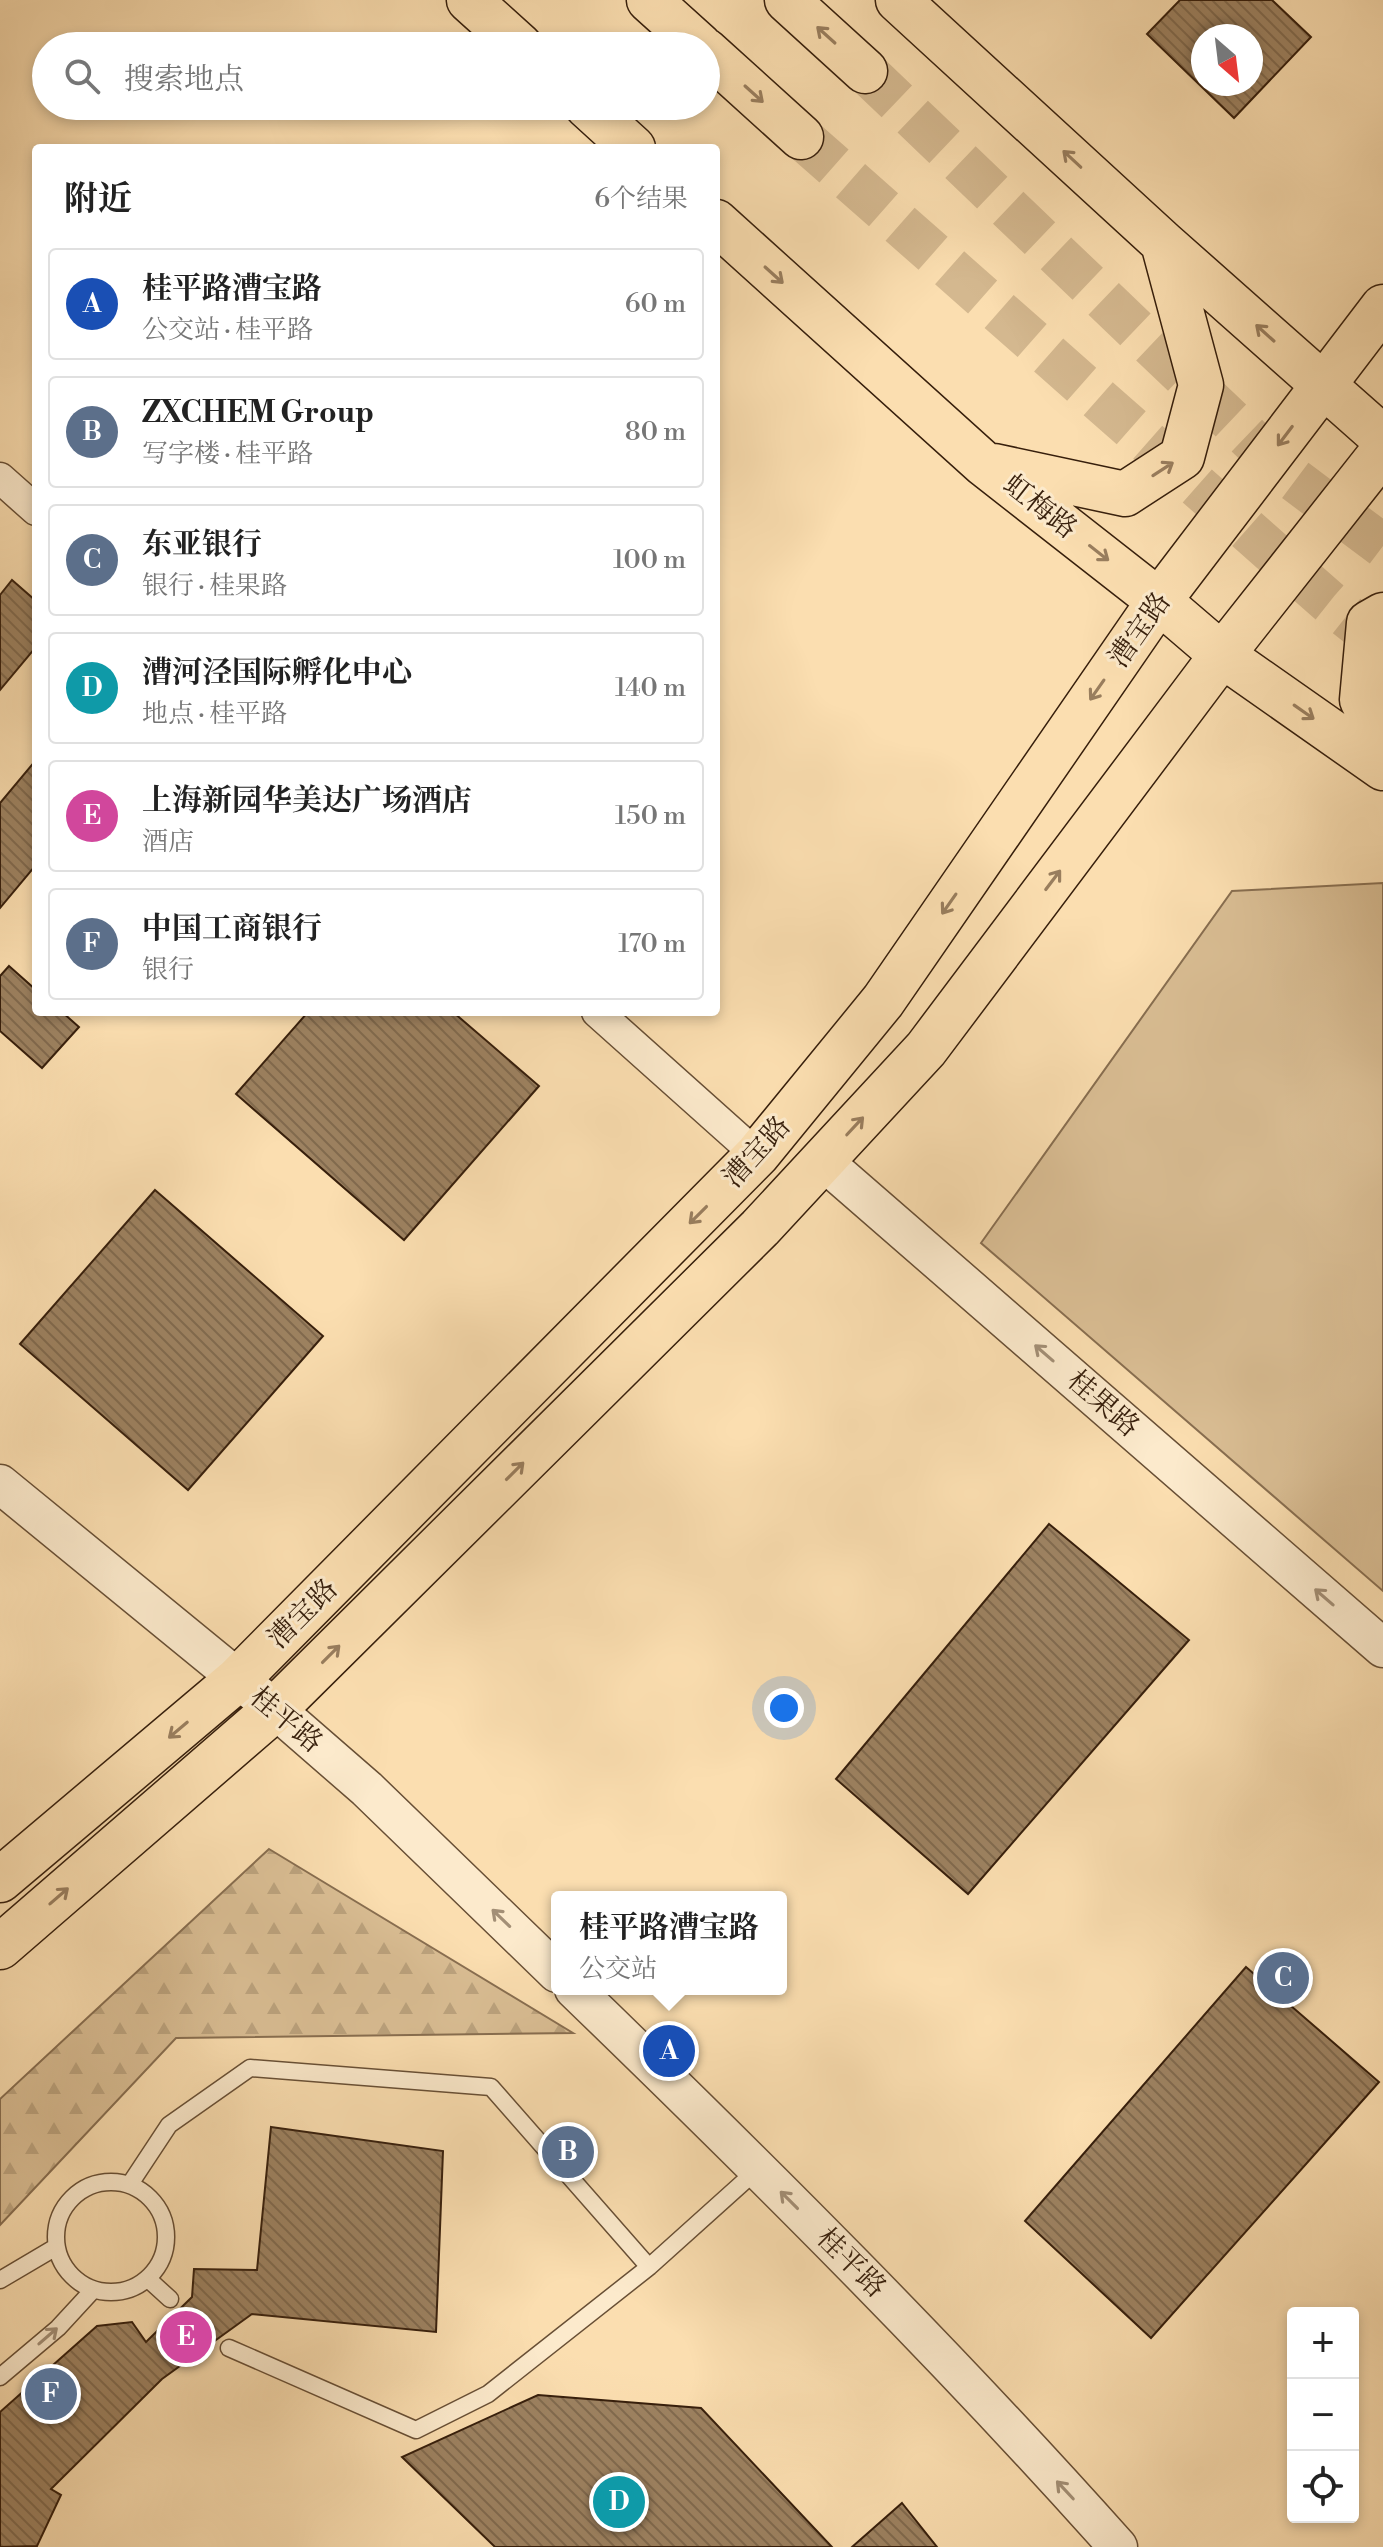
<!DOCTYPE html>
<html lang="zh">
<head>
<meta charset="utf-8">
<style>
	:root { --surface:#fff; --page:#f2f2f2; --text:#222; --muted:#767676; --line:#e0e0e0; --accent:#8f2418 }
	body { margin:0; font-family:"Libre Bodoni","Noto Serif SC",serif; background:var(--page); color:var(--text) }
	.controls { position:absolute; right:24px; bottom:24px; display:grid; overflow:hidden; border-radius:8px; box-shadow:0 4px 12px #0003 }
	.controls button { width:72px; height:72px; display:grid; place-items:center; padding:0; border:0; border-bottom:2px solid var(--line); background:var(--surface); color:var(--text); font:40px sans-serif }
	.compass { position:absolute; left:1191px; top:24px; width:72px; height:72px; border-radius:50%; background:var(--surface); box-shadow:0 4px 12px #0003; rotate:152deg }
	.you { position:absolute; left:784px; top:1708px; width:28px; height:28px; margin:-20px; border:6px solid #fff; border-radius:50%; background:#1a73e8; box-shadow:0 0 0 12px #1a73e833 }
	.badge { display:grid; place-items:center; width:52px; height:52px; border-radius:50%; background:var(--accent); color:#fff; font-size:26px; font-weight:700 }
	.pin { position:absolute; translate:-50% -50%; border:4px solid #fff; box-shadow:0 2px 8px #0006 }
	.popup { position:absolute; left:551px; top:1891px; width:236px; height:104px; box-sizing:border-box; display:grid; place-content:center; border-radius:8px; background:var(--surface); filter:drop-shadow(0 2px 6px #0005); font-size:26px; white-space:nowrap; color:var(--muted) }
	.popup b { font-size:30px; color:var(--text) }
	.popup::after { content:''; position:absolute; left:50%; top:100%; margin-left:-16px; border:16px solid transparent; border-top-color:var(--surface) }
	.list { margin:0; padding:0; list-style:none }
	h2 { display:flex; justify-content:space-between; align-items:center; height:104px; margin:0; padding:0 32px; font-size:34px }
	h2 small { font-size:26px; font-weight:400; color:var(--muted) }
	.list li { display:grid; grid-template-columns:52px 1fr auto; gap:24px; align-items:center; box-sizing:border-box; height:112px; margin:0 16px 16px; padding:0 16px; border:2px solid var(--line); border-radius:8px }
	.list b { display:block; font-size:30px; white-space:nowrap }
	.list p { margin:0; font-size:26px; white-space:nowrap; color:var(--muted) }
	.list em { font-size:26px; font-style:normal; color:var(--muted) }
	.icon { flex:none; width:44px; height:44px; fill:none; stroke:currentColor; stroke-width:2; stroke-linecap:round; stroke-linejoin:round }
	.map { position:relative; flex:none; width:1383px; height:2547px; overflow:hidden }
	.search { position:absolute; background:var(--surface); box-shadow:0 4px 12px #0003; left:32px; top:32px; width:688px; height:88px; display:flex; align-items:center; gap:20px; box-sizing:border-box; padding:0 28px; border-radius:44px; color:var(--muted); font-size:30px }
	.panel { position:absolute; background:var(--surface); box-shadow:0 4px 12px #0003; left:32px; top:144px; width:688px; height:872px; border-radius:8px }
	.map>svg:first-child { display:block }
</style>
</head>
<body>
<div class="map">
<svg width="1383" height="2547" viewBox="0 0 1383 2547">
	<defs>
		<pattern id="forest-firs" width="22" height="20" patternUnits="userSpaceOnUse" patternTransform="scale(2)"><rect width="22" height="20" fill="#dabe94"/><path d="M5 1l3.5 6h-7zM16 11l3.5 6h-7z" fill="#bca37e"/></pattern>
		<pattern id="building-back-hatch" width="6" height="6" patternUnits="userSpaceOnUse" patternTransform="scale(2)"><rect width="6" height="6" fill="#9d8261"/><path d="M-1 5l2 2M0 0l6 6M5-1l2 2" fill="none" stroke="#816a4e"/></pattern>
	</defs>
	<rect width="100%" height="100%" fill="#fbdeb0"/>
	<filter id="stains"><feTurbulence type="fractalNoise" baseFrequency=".0025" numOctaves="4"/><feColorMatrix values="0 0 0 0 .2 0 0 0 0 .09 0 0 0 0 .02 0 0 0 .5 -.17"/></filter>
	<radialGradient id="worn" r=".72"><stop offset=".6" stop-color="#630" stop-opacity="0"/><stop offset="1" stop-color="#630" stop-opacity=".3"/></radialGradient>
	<!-- forest -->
	<path fill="url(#forest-firs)" stroke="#886e50" stroke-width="2" d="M269,1849l304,184 -397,5 -176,187v-126z"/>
	<!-- park -->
	<path fill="#dabe94" stroke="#886e50" stroke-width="2" d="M1383,883v708l-402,-348 251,-352z"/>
	<!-- building -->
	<path fill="url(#building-back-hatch)" stroke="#371f0c" stroke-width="2" fill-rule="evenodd" d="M1180,0h92l39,37 -77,81 -87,-84zM1203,36h48v48h-48z
		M12,580l24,21v46l-36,43v-95z
		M36,760v105l-36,43v-105z
		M9,966l27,24v22h26l17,15 -37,41 -42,-37v-55z
		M308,1012h145l86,74 -135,154 -168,-146z
		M155,1190l168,146 -135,154 -168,-146z
		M1049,1524l140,116 -221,254 -132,-115z
		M1246,1967l133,115 -228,256 -126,-117z
		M271,2127l172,24 -7,181 -184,-18 -90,65 -111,110 10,6 -24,51 -37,1v-135l97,-86 35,-4 14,20 46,-45 2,-28 63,1z
		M538,2395l163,13 131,139h-337l-93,-90z
		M902,2503l35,44h-85z"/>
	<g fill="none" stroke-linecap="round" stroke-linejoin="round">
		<!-- trunk-tunnel -->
		<path stroke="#d4b88f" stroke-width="44" stroke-dasharray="44 22" stroke-linecap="butt" d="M865,71l423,404 95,71
			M801,137l528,465 54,43"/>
		<defs>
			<path id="service" d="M56 2237a55 55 0 1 1 110 0a55 55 0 1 1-110 0Z
				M130,2184l39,-59 81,-57 241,19 158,180 -161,127 -72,36 -187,-82
				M649,2267l109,-98
				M148,2279l22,20
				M0,2280l56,-33
				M0,2377l58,-49 35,-38"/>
			<path id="minor" d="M0,478l36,32
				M597,1012l160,143"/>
			<path id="tertiary" d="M823,1161l560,487
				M0,1484l275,225 92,80 190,184
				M574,1989c187,181 371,364 544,558"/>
			<path id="primary" d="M469,0l51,46
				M898,0l265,243 220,195
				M587,106l46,42
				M716,222l268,242 175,137 63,54 161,113
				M994,466l131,28 57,-37 19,-72 -38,-142
				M1383,615l-14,8 -7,77 21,42
				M0,1880l238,-201 519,-524 126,-154 276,-400 224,-294
				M0,1947l275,-238 485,-481 166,-179 296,-394 161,-204"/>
			<path id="trunk" d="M649,0l51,46
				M787,0l78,71
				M706,51l95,86"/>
		</defs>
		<!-- service casing -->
		<use href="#service" stroke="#684f35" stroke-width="19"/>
		<!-- minor casing -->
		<use href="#minor" stroke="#684f35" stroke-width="33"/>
		<!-- tertiary casing -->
		<use href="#tertiary" stroke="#684f35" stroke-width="41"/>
		<!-- primary casing -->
		<use href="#primary" stroke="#371f0c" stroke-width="47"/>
		<!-- trunk casing -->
		<use href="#trunk" stroke="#371f0c" stroke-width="47"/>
		<!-- service -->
		<use href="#service" stroke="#fceacc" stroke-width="16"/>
		<!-- minor -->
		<use href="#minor" stroke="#fceacc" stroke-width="30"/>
		<!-- tertiary -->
		<use href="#tertiary" stroke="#fceacc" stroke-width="38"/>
		<!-- primary -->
		<use href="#primary" stroke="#fbdeb0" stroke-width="44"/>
		<!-- trunk -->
		<use href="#trunk" stroke="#fbdeb0" stroke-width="44"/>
	</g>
	<!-- one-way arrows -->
	<defs><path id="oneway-shaft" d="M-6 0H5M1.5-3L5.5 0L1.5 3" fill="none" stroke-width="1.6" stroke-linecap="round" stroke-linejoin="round" transform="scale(2)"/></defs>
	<g stroke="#997e5e">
		<use href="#oneway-shaft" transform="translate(826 35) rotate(-138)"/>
		<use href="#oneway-shaft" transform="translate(754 94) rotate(42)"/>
		<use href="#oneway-shaft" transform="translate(1072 159) rotate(-137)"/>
		<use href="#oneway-shaft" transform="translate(774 275) rotate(42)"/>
		<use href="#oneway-shaft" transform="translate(1265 333) rotate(-138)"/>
		<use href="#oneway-shaft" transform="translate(1285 436) rotate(127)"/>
		<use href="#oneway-shaft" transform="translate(1163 469) rotate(-33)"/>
		<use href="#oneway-shaft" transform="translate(1099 553) rotate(38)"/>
		<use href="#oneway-shaft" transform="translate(1097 690) rotate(125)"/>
		<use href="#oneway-shaft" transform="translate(1304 712) rotate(35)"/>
		<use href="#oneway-shaft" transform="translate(1053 880) rotate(-53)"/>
		<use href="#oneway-shaft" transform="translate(949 904) rotate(125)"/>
		<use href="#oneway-shaft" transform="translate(855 1126) rotate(-47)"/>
		<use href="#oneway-shaft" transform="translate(698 1215) rotate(135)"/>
		<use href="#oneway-shaft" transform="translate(515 1471) rotate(-45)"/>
		<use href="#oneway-shaft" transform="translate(331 1654) rotate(-45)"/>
		<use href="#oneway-shaft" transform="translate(178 1730) rotate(140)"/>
		<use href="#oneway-shaft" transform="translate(59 1896) rotate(-41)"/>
	</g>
	<g stroke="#a38f76">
		<use href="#oneway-shaft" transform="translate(1044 1353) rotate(-139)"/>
		<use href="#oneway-shaft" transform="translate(1324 1597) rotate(-139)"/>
		<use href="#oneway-shaft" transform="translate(501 1918) rotate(-136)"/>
		<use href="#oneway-shaft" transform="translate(789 2200) rotate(-135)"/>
		<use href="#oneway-shaft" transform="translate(48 2336) rotate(-41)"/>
		<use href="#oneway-shaft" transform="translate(1065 2490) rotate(-133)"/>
	</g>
	<g text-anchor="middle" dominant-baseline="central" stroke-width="6" stroke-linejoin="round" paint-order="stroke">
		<!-- street labels -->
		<g font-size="28" fill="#371f0c" stroke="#fceacc">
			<text transform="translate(1040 507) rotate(38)">虹梅路</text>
			<text transform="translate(1140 630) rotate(-55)">漕宝路</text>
			<text transform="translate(757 1152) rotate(-48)">漕宝路</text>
			<text transform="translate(1103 1404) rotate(41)">桂果路</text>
			<text transform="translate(303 1614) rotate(-45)">漕宝路</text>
			<text transform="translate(286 1720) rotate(40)">桂平路</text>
			<text transform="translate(851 2263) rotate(45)">桂平路</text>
		</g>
	</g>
	<rect width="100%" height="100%" filter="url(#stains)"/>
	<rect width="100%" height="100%" fill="url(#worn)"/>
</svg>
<div class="controls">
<button>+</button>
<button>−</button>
<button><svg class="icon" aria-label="locate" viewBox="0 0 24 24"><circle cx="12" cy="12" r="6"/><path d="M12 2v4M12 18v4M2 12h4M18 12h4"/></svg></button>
</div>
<svg class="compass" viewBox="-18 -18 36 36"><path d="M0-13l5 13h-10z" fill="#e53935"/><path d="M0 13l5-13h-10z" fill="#767676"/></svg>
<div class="you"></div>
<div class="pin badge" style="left:669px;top:2051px;background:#1a4fb4">A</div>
<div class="popup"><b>桂平路漕宝路</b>公交站</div>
<div class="pin badge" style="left:568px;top:2152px;background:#5c6f8a">B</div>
<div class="pin badge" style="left:1283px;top:1978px;background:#5c6f8a">C</div>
<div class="pin badge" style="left:619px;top:2502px;background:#0f9aa8">D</div>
<div class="pin badge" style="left:186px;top:2337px;background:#d1479c">E</div>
<div class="pin badge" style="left:51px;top:2394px;background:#5c6f8a">F</div>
<div class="search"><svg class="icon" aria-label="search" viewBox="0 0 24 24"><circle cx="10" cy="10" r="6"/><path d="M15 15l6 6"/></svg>搜索地点</div>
<section class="panel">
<h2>附近<small>6个结果</small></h2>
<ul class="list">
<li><span class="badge" style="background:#1a4fb4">A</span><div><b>桂平路漕宝路</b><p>公交站 · 桂平路</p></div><em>60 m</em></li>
<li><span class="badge" style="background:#5c6f8a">B</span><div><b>ZXCHEM Group</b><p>写字楼 · 桂平路</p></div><em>80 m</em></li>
<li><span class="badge" style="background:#5c6f8a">C</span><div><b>东亚银行</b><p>银行 · 桂果路</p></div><em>100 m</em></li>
<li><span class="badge" style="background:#0f9aa8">D</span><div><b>漕河泾国际孵化中心</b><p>地点 · 桂平路</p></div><em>140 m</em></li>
<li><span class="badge" style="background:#d1479c">E</span><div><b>上海新园华美达广场酒店</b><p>酒店</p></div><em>150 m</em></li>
<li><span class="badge" style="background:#5c6f8a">F</span><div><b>中国工商银行</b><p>银行</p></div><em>170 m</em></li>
</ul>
</section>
</div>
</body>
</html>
